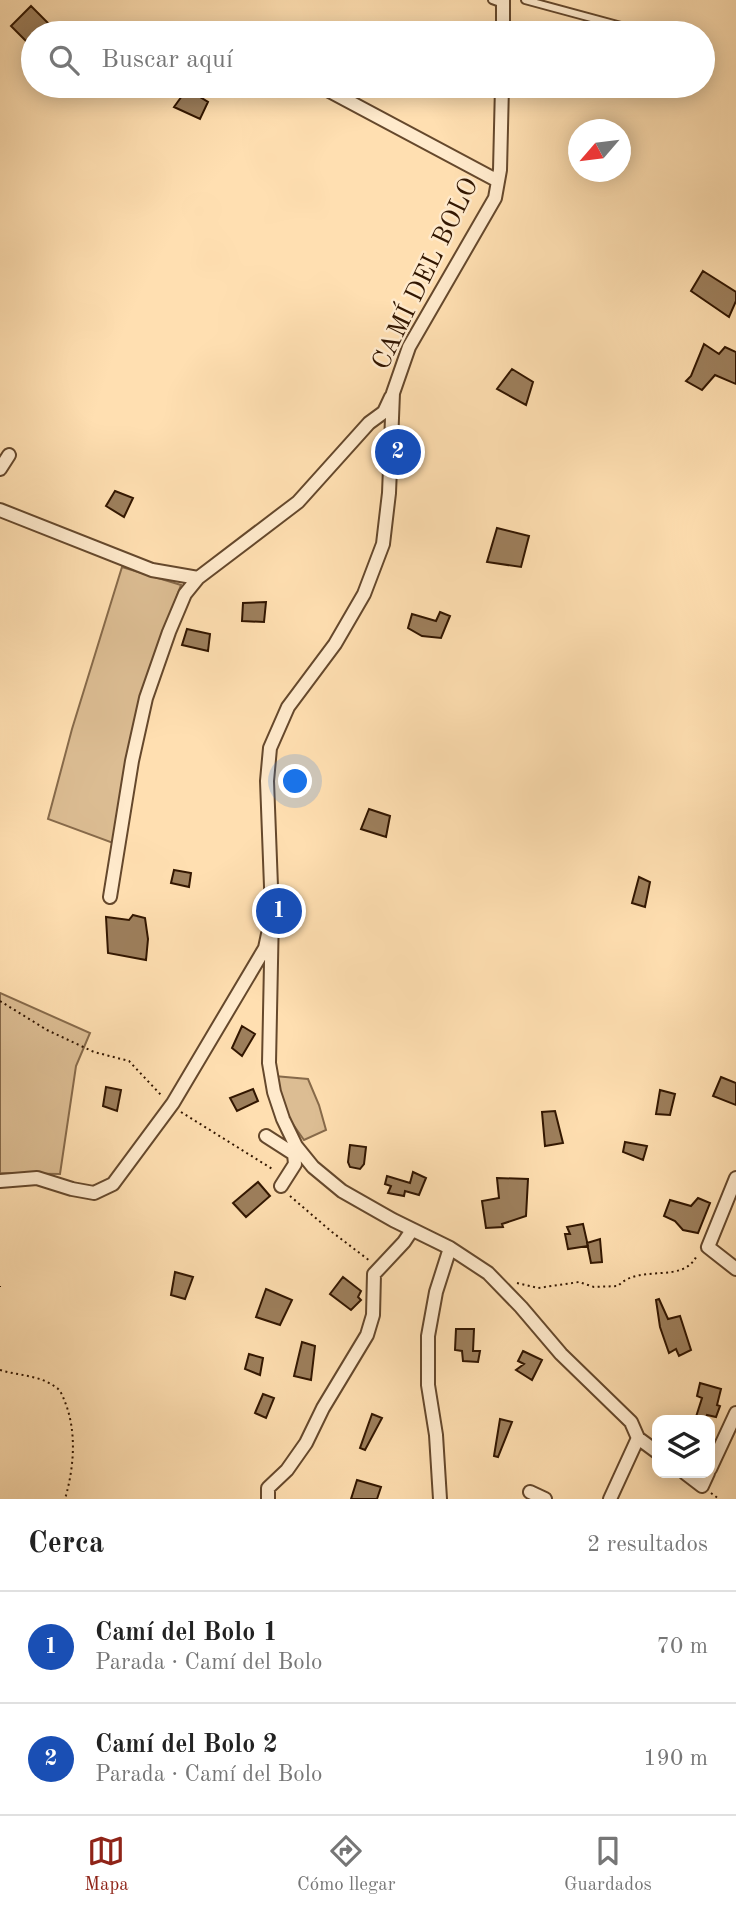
<!DOCTYPE html>
<html lang="es">
<head>
<meta charset="utf-8">
<style>
	:root { --surface:#fff; --page:#f2f2f2; --text:#222; --muted:#767676; --line:#e0e0e0; --accent:#8f2418 }
	body { margin:0; font-family:"Old Standard TT",serif; background:var(--page); color:var(--text) }
	.controls { position:absolute; right:21px; bottom:21px; display:grid; overflow:hidden; border-radius:14px; box-shadow:0 4px 18px #0003 }
	.controls button { width:63px; height:63px; display:grid; place-items:center; padding:0; border:0; border-bottom:2px solid var(--line); background:var(--surface); color:var(--text); font:35px sans-serif }
	.compass { position:absolute; left:568px; top:119px; width:63px; height:63px; border-radius:50%; background:var(--surface); box-shadow:0 4px 18px #0003; rotate:242deg }
	.you { position:absolute; left:296px; top:782px; width:24px; height:24px; margin:-18px; border:5px solid #fff; border-radius:50%; background:#1a73e8; box-shadow:0 0 0 10px #1a73e833 }
	.badge { display:grid; place-items:center; width:46px; height:46px; border-radius:50%; background:var(--accent); color:#fff; font-size:23px; font-weight:700 }
	.pin { position:absolute; translate:-50% -50%; border:4px solid #fff; box-shadow:0 2px 7px #0006 }
	.list { margin:0; padding:0; list-style:none }
	h2 { display:flex; justify-content:space-between; align-items:center; height:91px; margin:0; padding:0 28px; font-size:30px }
	h2 small { font-size:23px; font-weight:400; color:var(--muted) }
	.list li { display:grid; grid-template-columns:46px 1fr auto; gap:21px; align-items:center; box-sizing:border-box; height:112px; padding:0 28px; border-top:2px solid var(--line) }
	.list b { display:block; font-size:26px; white-space:nowrap }
	.list p { margin:0; font-size:23px; white-space:nowrap; color:var(--muted) }
	.list em { font-size:23px; font-style:normal; color:var(--muted) }
	.icon { flex:none; width:38px; height:38px; fill:none; stroke:currentColor; stroke-width:2; stroke-linecap:round; stroke-linejoin:round }
	.map { position:relative; flex:none; width:736px; height:1499px; overflow:hidden }
	.search { position:absolute; background:var(--surface); box-shadow:0 4px 18px #0003; left:21px; right:21px; top:21px; height:77px; display:flex; align-items:center; gap:18px; box-sizing:border-box; padding:0 24px; border-radius:38px; color:var(--muted); font-size:26px }
	.sheet { height:315px; background:var(--surface) }
	nav { display:flex; justify-content:space-around; align-items:center; box-sizing:border-box; height:98px; border-top:2px solid var(--line); background:var(--surface); font-size:19px; color:var(--muted) }
	nav a { display:grid; justify-items:center; gap:4px }
	nav .on { color:var(--accent) }
	.map>svg:first-child { display:block }
</style>
</head>
<body>
<div class="map">
<svg width="736" height="1499" viewBox="0 0 736 1499">
	<rect width="100%" height="100%" fill="#ffdfb1"/>
	<filter id="stains"><feTurbulence type="fractalNoise" baseFrequency=".00286" numOctaves="4"/><feColorMatrix values="0 0 0 0 .2 0 0 0 0 .09 0 0 0 0 .02 0 0 0 .5 -.17"/></filter>
	<radialGradient id="worn" r=".72"><stop offset=".6" stop-color="#630" stop-opacity="0"/><stop offset="1" stop-color="#630" stop-opacity=".3"/></radialGradient>
	<!-- green -->
	<path fill="#dcbd93" stroke="#876a4a" stroke-width="2" d="M122,567l59,18 -26,71 -42,187 -65,-24 24,-90z
		M0,993l90,40 -14,33 -16,108 -60,-1z
		M274,1076l34,3 11,26 7,25 -22,10 -14,-20z"/>
	<!-- building -->
	<path fill="#9d7f5c" stroke="#321600" stroke-width="2" d="M31,6l21,21 -5,6h-14v15l-22,-22z
		M187,89l21,13 -8,17 -26,-12z
		M703,271l33,21v9l-7,16 -38,-26z
		M704,344l15,10 6,-7 11,5v32l-21,-9 -13,15 -16,-9 5,-5z
		M512,369l21,13 -7,23 -29,-16z
		M115,491l18,7 -9,19 -18,-11z
		M497,528l32,8 -8,31 -34,-5z
		M266,602l-2,20 -22,-1 1,-18z
		M440,612l10,4 -9,22 -19,-2 -14,-8 4,-14 24,7z
		M187,629l23,5 -2,17 -26,-6z
		M369,809l21,7 -4,21 -25,-8z
		M174,870l17,3 -2,14 -18,-4z
		M639,877l11,5 -5,25 -13,-4z
		M133,915l12,3 3,21 -2,21 -38,-7 -2,-36 23,3z
		M242,1026l13,8 -13,22 -10,-8z
		M721,1077l15,6v22l-23,-9z
		M106,1087l15,3 -4,21 -14,-5z
		M253,1089l5,12 -21,10 -7,-13z
		M660,1090l15,4 -5,21 -14,-1z
		M555,1111l8,32 -18,3 -3,-34z
		M625,1142l22,4 -4,14 -20,-8z
		M350,1145l16,2 -2,17 -4,5 -10,-2 -2,-5z
		M413,1172l13,6 -7,17 -14,-4 -1,5 -16,-3 3,-7 -6,-2 2,-8 23,7z
		M497,1178l31,1 -2,37 -24,8 1,3 -17,1 -4,-27 17,-3z
		M258,1182l12,14 -24,21 -13,-14z
		M698,1198l12,5 -12,30 -15,-3 -8,-9 -11,-5 6,-16 21,6z
		M583,1224l5,22 -20,3 -3,-15h5l-3,-7z
		M600,1239l2,23 -11,1 -4,-20z
		M175,1272l18,5 -8,22 -14,-4z
		M343,1277l18,14 -3,6 3,3 -10,10 -21,-16z
		M266,1289l26,11 -12,25 -24,-8z
		M659,1299l9,20 12,-3 11,34 -12,6 -3,-7 -7,4 -9,-26 -4,-27z
		M456,1329h18l-1,22h7l-2,11 -15,-1 -1,-10 -7,-1z
		M302,1342l13,4 -4,34 -17,-4z
		M523,1351l19,9 -10,20 -16,-10 8,-6 -6,-3z
		M249,1354l14,4 -3,17 -15,-6z
		M700,1383l21,6 -4,16 3,1 -4,11 -9,-2 -2,5h-10l7,-22 -5,-2z
		M263,1394l11,4 -8,20 -11,-5z
		M372,1414l10,4 -17,32 -5,-2z
		M500,1419l12,3 -14,35 -4,-1z
		M357,1480l24,7 -4,12h-26z"/>
	<g fill="none" stroke-linecap="round" stroke-linejoin="round">
		<defs>
			<path id="service" d="M492,0l11,4
				M525,0l122,33"/>
			<path id="minor" d="M503,33v-33
				M320,86l178,95
				M502,86l-2,84 -5,28 -86,149 -16,46 -4,100 -6,51 -19,50 -29,50 -47,63 -18,41 -3,33 5,132 -3,150 5,29 9,27 13,27 17,21 29,24 51,29 57,28 38,25 33,34 40,47 70,68 7,16 19,14
				M0,469l9,-14
				M0,510l152,60 46,8
				M110,897l22,-136 14,-63 23,-66 16,-38 13,-16 100,-76 71,-79 15,-11 7,-15
				M266,1136l28,18 1,10 -14,22
				M736,1178l-28,69 28,22
				M0,1181l37,-3 35,11 22,4 19,-9 60,-81 92,-155 3,-14
				M710,1469l26,-56
				M685,1473l17,13 6,-13
				M530,1492l15,7
				M268,1499v-11l19,-18 19,-27 17,-35 44,-73 6,-20 1,-41 30,-32 8,-12
				M440,1499l-4,-64 -8,-50v-49l8,-44 14,-44
				M610,1499l28,-61"/>
		</defs>
		<!-- service casing -->
		<use href="#service" stroke="#65482c" stroke-width="10"/>
		<!-- minor casing -->
		<use href="#minor" stroke="#65482c" stroke-width="16"/>
		<!-- path -->
		<path stroke="#321600" stroke-width="2" stroke-dasharray="2 3.5" stroke-linecap="butt" d="M0,1001l47,29 47,22 35,9 32,34
			M181,1112l93,58
			M290,1196l42,36 38,29
			M517,1283l21,5 41,-6 15,5 24,-1c21,-23 66,-1 79,-31
			M0,1286v1
			M0,1370c20,6 40,5 57,18 4,3 6,9 8,14 12,30 9,66 0,97
			M711,1493l8,6"/>
		<!-- service -->
		<use href="#service" stroke="#ffeacc" stroke-width="6"/>
		<!-- minor -->
		<use href="#minor" stroke="#ffeacc" stroke-width="12"/>
	</g>
	<g text-anchor="middle" dominant-baseline="central" stroke-width="5" stroke-linejoin="round" paint-order="stroke">
		<!-- street labels -->
		<g font-size="26" fill="#321600" stroke="#ffeacc">
			<text transform="translate(426 274) rotate(-64)">CAMÍ DEL BOLO</text>
		</g>
	</g>
	<rect width="100%" height="100%" filter="url(#stains)"/>
	<rect width="100%" height="100%" fill="url(#worn)"/>
</svg>
<div class="controls">
<button><svg class="icon" aria-label="layers" viewBox="0 0 24 24"><path d="M12 4l9 5-9 5-9-5zM3 14l9 5 9-5"/></svg></button>
</div>
<svg class="compass" viewBox="-18 -18 36 36"><path d="M0-13l5 13h-10z" fill="#e53935"/><path d="M0 13l5-13h-10z" fill="#767676"/></svg>
<div class="you"></div>
<div class="pin badge" style="left:279px;top:911px;background:#1a4fb4">1</div>
<div class="pin badge" style="left:398px;top:452px;background:#1a4fb4">2</div>
<div class="search"><svg class="icon" aria-label="search" viewBox="0 0 24 24"><circle cx="10" cy="10" r="6"/><path d="M15 15l6 6"/></svg>Buscar aquí</div>
</div>
<section class="sheet">
<h2>Cerca<small>2 resultados</small></h2>
<ul class="list">
<li><span class="badge" style="background:#1a4fb4">1</span><div><b>Camí del Bolo 1</b><p>Parada · Camí del Bolo</p></div><em>70 m</em></li>
<li><span class="badge" style="background:#1a4fb4">2</span><div><b>Camí del Bolo 2</b><p>Parada · Camí del Bolo</p></div><em>190 m</em></li>
</ul>
</section>
<nav>
<a class="on"><svg class="icon" aria-label="map" viewBox="0 0 24 24"><path d="M3 6l6-2 6 2 6-2v14l-6 2-6-2-6 2zM9 4v14M15 6v14"/></svg>Mapa</a>
<a><svg class="icon" aria-label="directions" viewBox="0 0 24 24"><path d="M12 3l9 9-9 9-9-9zM9 14v-3h6M13 9l2 2-2 2"/></svg>Cómo llegar</a>
<a><svg class="icon" aria-label="saved" viewBox="0 0 24 24"><path d="M7 4h10v16l-5-4-5 4z"/></svg>Guardados</a>
</nav>
</body>
</html>
